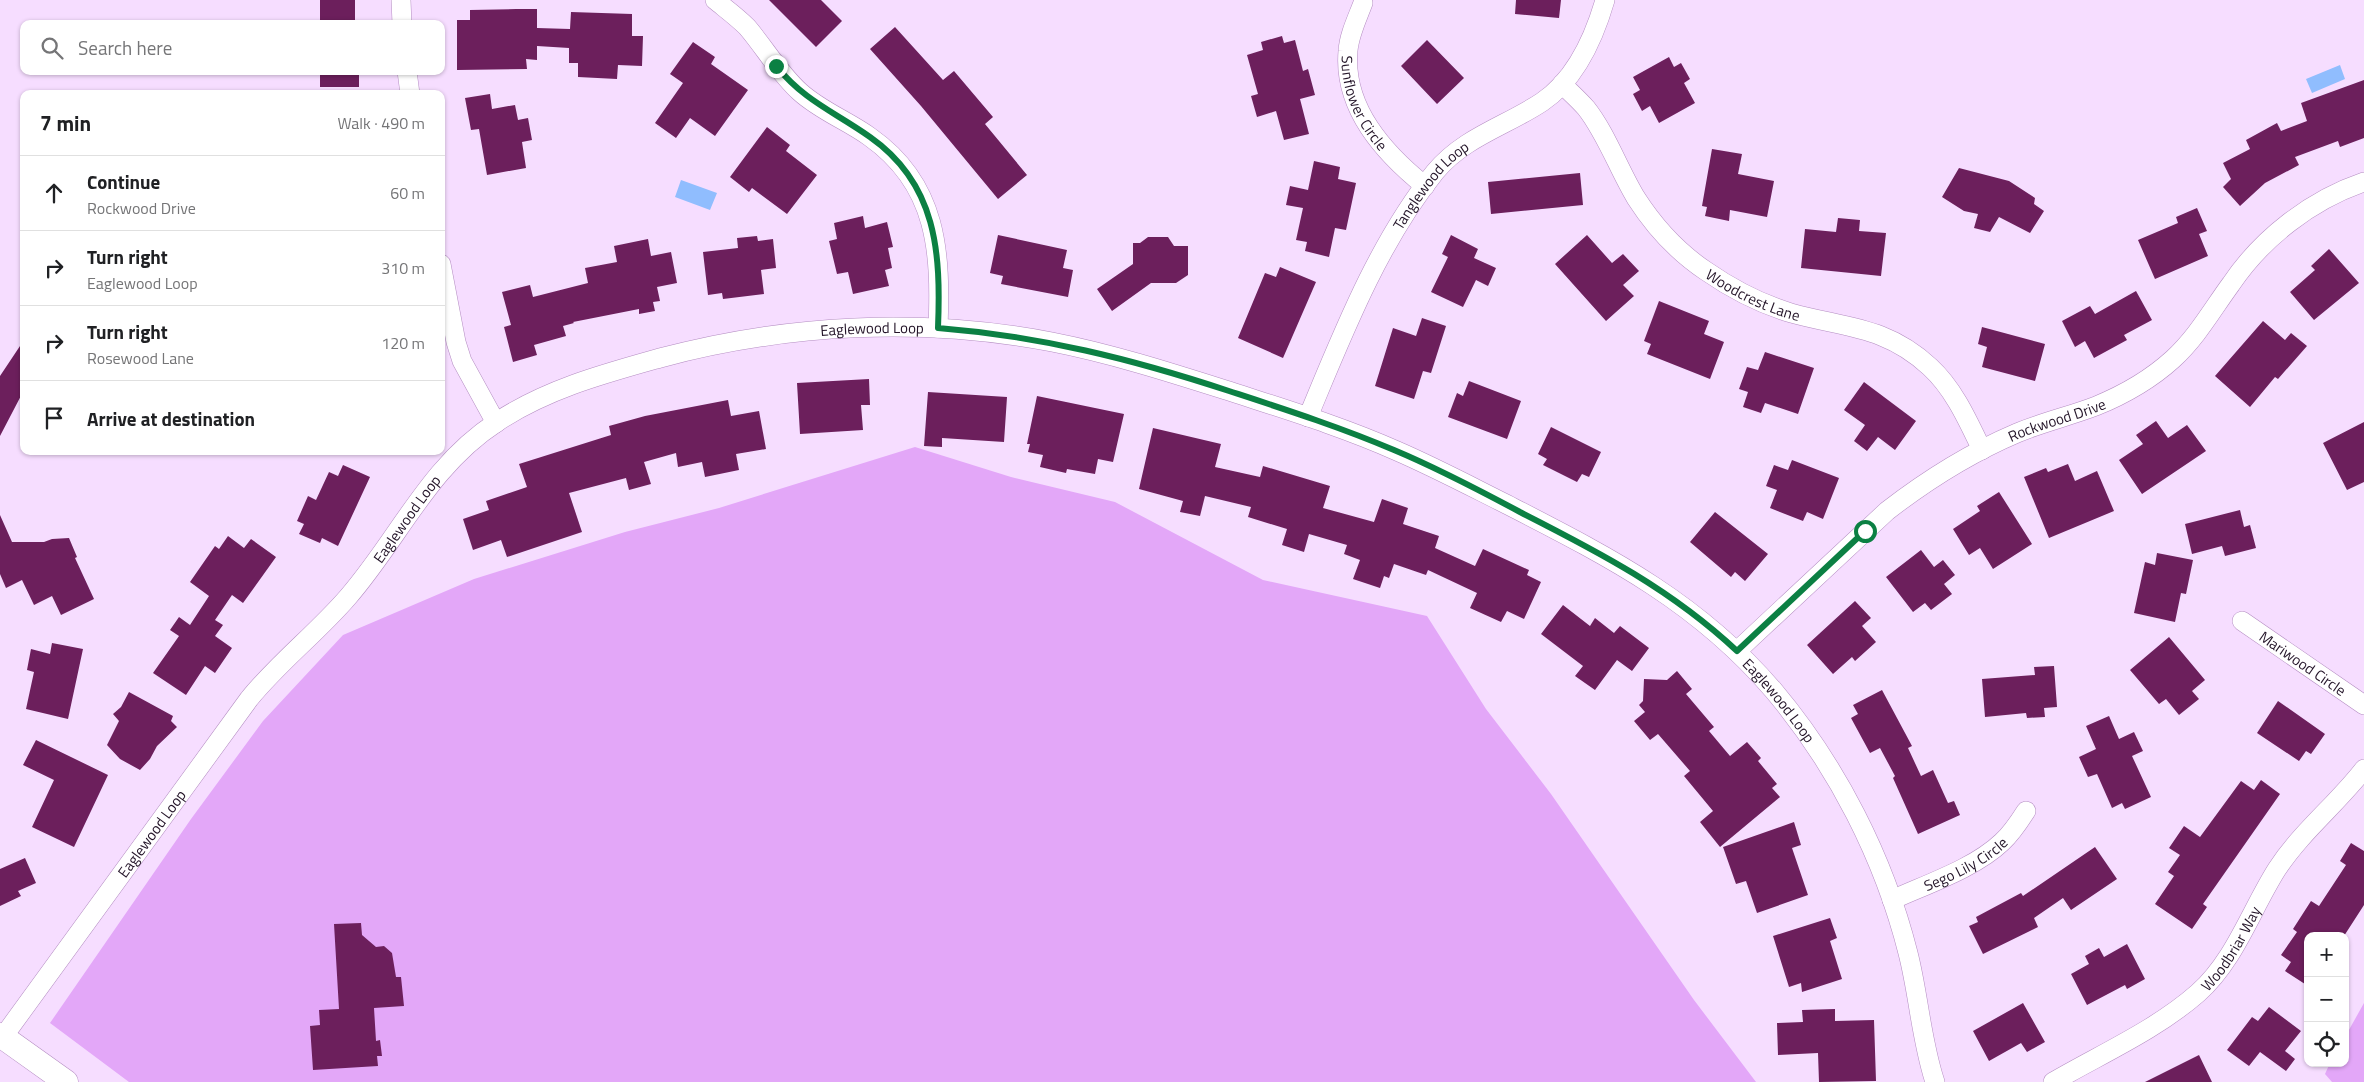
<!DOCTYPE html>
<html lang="en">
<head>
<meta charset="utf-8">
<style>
	:root { --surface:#fff; --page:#f2f2f2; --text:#202124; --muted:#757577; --line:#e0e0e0 }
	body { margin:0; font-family:"Titillium Web",sans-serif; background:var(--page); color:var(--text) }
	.controls { position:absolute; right:15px; bottom:15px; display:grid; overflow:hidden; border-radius:10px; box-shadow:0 1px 4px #0004 }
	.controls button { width:45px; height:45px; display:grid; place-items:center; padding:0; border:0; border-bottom:1px solid var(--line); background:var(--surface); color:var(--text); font:25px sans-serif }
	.stop { position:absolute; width:15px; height:15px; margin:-11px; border:4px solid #0b8043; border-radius:50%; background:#fff }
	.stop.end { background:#0b8043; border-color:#fff; box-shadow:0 1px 5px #0008 }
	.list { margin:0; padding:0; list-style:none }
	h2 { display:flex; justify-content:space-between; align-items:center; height:65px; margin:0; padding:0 20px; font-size:21px }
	h2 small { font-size:16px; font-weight:400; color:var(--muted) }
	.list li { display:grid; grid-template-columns:32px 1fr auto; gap:15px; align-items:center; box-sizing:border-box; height:75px; padding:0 20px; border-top:1px solid var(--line) }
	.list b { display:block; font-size:19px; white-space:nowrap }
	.list p { margin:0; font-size:16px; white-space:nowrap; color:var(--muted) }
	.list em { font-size:16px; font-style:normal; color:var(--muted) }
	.icon { flex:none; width:28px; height:28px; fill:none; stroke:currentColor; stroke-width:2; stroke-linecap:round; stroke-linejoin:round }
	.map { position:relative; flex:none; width:2364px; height:1082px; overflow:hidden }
	.search { position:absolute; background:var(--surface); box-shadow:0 1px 4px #0004; left:20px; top:20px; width:425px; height:55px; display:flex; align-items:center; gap:12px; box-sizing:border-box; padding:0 18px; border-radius:10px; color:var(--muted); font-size:19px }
	.panel { position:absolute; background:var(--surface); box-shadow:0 1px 4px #0004; left:20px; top:90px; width:425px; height:365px; border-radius:10px }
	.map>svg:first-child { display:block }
</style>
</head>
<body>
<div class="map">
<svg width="2364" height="1082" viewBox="0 0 2364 1082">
	<rect width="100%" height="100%" fill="#f6ddff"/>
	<!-- green -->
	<path fill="#e3a7f8" d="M915,447l96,30 104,25 148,78 164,36 59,93 65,85 143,206 62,82h-1627l-79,-59 141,-204 72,-98 80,-86 131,-56 151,-47 94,-24z
		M2364,1003v79h-32l-7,-8 5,-11h15v-26z"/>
	<!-- water -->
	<path fill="#90bdfe" d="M2340,65l5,14 -33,14 -6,-14z
		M681,180l36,13 -7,17 -35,-13z"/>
	<!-- building -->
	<path fill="#6c1f5c" d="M320,0h35v24h-35z
		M769,0h52l21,21 -26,26z
		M1516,0h45l-2,18 -44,-4z
		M516,9h21v19l33,1 1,-17 61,2v22h11l-1,30 -24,-1 -1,14 -39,-2v-14h-9v-15l-32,-2v14l-11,-1 1,10 -70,1v-50h13v-10z
		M895,27l48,53 11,-9 39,46 -8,7 42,51 -29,24 -77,-93 -51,-57z
		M1282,36l2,7 11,-3 8,31 5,-2 7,26 -15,4 9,35 -25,6 -8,-29 -19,6 -6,-21 7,-2 -11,-39 16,-5 -2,-8z
		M1427,40l37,38 -27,26 -36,-38z
		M693,42l22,15 -4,7 37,26 -33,46 -25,-18 -14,20 -21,-15 28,-40 -13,-9z
		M1669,57l5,10 7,-4 9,16 -6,4 11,20 -36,20 -9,-17 -8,5 -9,-17 7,-4 -7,-13z
		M320,71h39v16h-39z
		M2364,80v58l-24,9 -2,-6 -43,16 4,8 -34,18 -25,23 -17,-19 8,-8 -8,-16 27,-14 -4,-9 31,-17 4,8 26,-10 -6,-18z
		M490,94l2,15 23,-4 3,15 10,-2 4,22 -10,2 4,26 -39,7 -8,-46 -8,1 -6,-32z
		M767,127l23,18 -4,6 31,24 -30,39 -35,-26 -3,4 -19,-15z
		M1712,149l30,5 -4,20 36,7 -7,36 -37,-7 -1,11 -24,-5 2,-9 -5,-1z
		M1314,161l26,6 -2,12 18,4 -10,47 -11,-2 -6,29 -24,-6 2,-9 -11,-2 7,-32 -17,-3 4,-19 18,4z
		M1959,168l50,13 26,17 -1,6 10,7 -14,22 -31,-16 -9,15 -16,-4 4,-14 -14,-3 -22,-14z
		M1580,173l3,32 -92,9 -3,-32z
		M2197,208l10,23 -8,3 9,22 -53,23 -17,-39 40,-17 -2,-6z
		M863,216l2,12 22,-6 6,25 -5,1 4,20 -7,2 4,16 -36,8 -5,-22 -11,2 -8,-33 8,-2 -3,-16z
		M1838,218l22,2 -1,11 27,2 -5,43 -80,-8 4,-39 31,3z
		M998,235l69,15 -4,18 10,2 -5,27 -67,-13 2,-8 -13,-3z
		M1451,235l27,14 -4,9 22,10 -8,18 -12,-6 -13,27 -32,-15 17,-35 -6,-3z
		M1587,235l25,28 11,-9 16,17 -16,14 11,11 -28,25 -51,-57z
		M757,236l1,5 15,-2 3,29 -15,2 3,24 -41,5 -1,-6 -14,2 -5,-43 35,-4 -1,-10z
		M1148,237h20l6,9h14v29l-12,8h-25l-39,28 -15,-22 36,-25v-21h7z
		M648,239l3,17 20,-4 6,31 -20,4 3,14 -7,1 2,9 -16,3v-5l-66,13 1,1 -11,3 3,10 -32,9 3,10 -24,7 -9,-35 7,-2 -9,-33 28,-7 3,12 55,-14 -3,-15 32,-6 -3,-16z
		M2329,249l30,34 -45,37 -24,-28 25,-22 -4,-4z
		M1280,267l36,15 -33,76 -45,-20 27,-65 11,4z
		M2136,291l16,29 -28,15 3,5 -33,18 -9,-17 -10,6 -13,-26 28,-15 5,8z
		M1659,301l50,20 -5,13 20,8 -14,37 -63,-25 4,-10 -7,-3z
		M1422,318l24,8 -15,47 -8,-2 -9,28 -39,-13 18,-58 23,8z
		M2263,321l22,19 6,-7 16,13 -29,33 -3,-2 -25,30 -35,-31z
		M1982,327l63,17 -10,37 -53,-14 5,-20 -9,-3z
		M24,340v50l-24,46v-60z
		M1765,352l49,16 -16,46 -33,-11 -4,10 -18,-6 5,-15 -9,-3 8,-22 11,3z
		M869,379l1,26h-9l2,25 -63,4 -3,-51z
		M1469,381l52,20 -14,38 -59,-22 9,-24 6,3z
		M1864,382l52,39 -21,29 -17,-13 -11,14 -13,-10 11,-16 -21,-15z
		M928,392l79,5 -3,45 -62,-4v9l-18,-1z
		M1037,396l87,18 -11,48 -15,-3 -3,15 -28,-5 -1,4 -26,-6 3,-12 -15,-3 2,-8h-3z
		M728,400l3,16 28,-5 7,38 -30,5 3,16 -34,7 -3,-15 -24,5 -2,-14 -32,9 7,22 -22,6 -3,-12 -57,15 13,39 -75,25 -6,-17 -28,10 -10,-31 26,-9 -3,-9 41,-14 -8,-23 92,-29 -2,-9 36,-10z
		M2156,421l12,17 19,-13 19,26 -64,43 -23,-34 24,-16 -7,-9z
		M2364,422v60l-17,8 -24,-47z
		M1551,427l50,25 -12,25 -7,-3 -5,8 -34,-17 4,-6 -9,-5z
		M1153,428l68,16 -6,23 45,10 3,-11 67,20 -7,22 51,14 8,-23 26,9 -5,16 36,12 -4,12 40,18 8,-17 46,21 -2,5 14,7 -17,37 -17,-8 -6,11 -31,-14 7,-15 -49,-23 -2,5 -32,-11 -5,14 -5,-2 -4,12 -27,-9 7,-19 -16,-6 3,-9 -38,-11 -5,18 -22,-7 5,-16 -39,-12 3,-10 -46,-11 -5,20 -20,-4 3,-11 -44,-12z
		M1792,460l47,18 -16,41 -16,-7 -4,9 -33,-13 7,-18 -11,-4 8,-21 14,5z
		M2068,464l7,17 22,-10 17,40 -65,27 -25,-61 22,-9 2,4z
		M343,465l27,12 -32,69 -16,-8 -2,5 -21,-9 5,-10 -7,-3 11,-25 8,4 13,-28 9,4z
		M1999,492l33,52 -39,25 -13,-21 -11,7 -16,-26 27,-18 -3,-5z
		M2240,510l4,17 6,-2 6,23 -31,8 -3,-10 -30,8 -7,-30z
		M1715,512l53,42 -23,27 -10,-9 -4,5 -41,-35z
		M0,515l12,27h32l8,-3 17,-1 8,19 -2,1 19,41 -33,16 -9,-19 -18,9 -12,-25 -16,8 -6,-14z
		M228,536l16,12 7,-9 25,18 -33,46 -11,-8 -17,25 8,5 -8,11 17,12 -17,25 -10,-7 -19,29 -33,-22 26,-37 -9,-6 9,-13 11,8 19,-29 -19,-14 25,-36 4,3z
		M1921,550l13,17 9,-7 12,15 -11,9 8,10 -21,16 -6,-7 -12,9 -27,-35z
		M2157,553l36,7 -7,34 -5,-1 -6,29 -41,-9 11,-51 10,3z
		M1855,601l16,17 -9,8 14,16 -21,19 -3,-4 -19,17 -26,-29z
		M1563,605l27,21 5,-8 19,15 6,-7 29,22 -17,23 -15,-11 -22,30 -20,-14 8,-10 -42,-32z
		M2169,637l36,43 -13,11 7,8 -20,16 -13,-16 -7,5 -29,-34z
		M52,643l31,6 -15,70 -42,-10 8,-37 -7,-2 4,-21 19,5z
		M2054,666l3,41 -13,1 1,9 -18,1 -1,-5 -41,4 -3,-38 53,-4 -1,-8z
		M1677,671l15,18 -6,5 28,33 -5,4 21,25 17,-14 14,16 -3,3 19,23 -5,4 8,9 -60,50 -20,-25 13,-11 -29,-35 6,-5 -32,-37 -8,6 -16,-19 11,-9 -6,-7 4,-4 1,-22 23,1z
		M1882,690l30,56 -4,2 13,28 12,-6 15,33 6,-2 6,14 -42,19 -25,-56 2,-2 -15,-28 -10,5 -19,-35 7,-4 -5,-9z
		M129,692l44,24 -2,5 6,6 -20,19 -7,13 -10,11 -20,-11 -13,-14 12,-24 -6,-7 8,-7z
		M2278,701l47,33 -14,20 -5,-3 -7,10 -42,-28z
		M2109,716l10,23 15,-7 9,19 -11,5 19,41 -26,12 -3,-6 -10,5 -15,-34 -9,3 -9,-20 17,-8 -10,-23z
		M36,740l72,35 -34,72 -42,-20 22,-47 -31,-15z
		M2261,780l19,14 -77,110 4,3 -15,22 -37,-25 19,-28 -6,-4 12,-17 -11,-7 15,-22 16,11 41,-56 13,9z
		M1794,822l7,23 -9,3 16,47 -51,18 -11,-32 -10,3 -13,-37z
		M2351,843l13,8v54l-20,31h-36v50l-23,-15 6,-9 -10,-7 16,-23 -4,-3 18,-28 8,5 27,-41 -6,-4z
		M2095,847l22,32 -46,31 -8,-12 -29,20 4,9 -55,27 -14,-28 9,-4 -2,-5 45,-24 2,3z
		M25,858l11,25 -18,8 3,5 -21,10v-37z
		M1830,918l7,20 -7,3 12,38 -40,13 -1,-9 -12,4 -16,-51z
		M361,923l1,12 14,12 8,-1 8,7 4,24h5l3,29 -30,2 2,33 4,-1 2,16h-5l1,10 -65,4 -3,-44 10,-1 -1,-15 20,-1 -5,-85z
		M2127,944l18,35 -18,10 -2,-4 -38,20 -16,-31 18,-10 -4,-8 14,-8 5,9z
		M2023,1003l22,39 -18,10 -6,-9 -32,18 -16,-30z
		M2269,1007l32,24 -16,20 10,8 -9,12 -26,-19 -11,14 -22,-16 25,-33 6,4z
		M1835,1009v12l39,-1 2,61 -57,1 -1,-29 -40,2 -1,-32 26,-1 -1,-12z
		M2199,1055l13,27h-67z"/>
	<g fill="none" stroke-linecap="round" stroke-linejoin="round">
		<defs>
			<g id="minor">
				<path d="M401,0l1,24"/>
				<path d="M715,0c11,9 22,17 32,27 18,21 32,46 53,65 21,19 48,29 70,45 68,48 71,116 68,191"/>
				<path id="s1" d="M1363,3c-6,16 -14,32 -15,48 -5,57 36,102 77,135"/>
				<path d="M407,71l3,23"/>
				<path id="s2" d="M1562,84c8,8 17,16 24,24 20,25 33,62 50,90 18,28 43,55 70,73 26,18 55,33 85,42 54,15 95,13 139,54 24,22 38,54 52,83"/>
				<path d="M441,264l15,78 6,19 34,62"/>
				<path id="s3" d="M1308,417c35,-84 70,-174 127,-245 29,-35 71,-46 107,-70 34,-23 52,-64 63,-102"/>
				<path id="s4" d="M2242,621l122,84"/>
				<path id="s5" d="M1737,651l150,-140c40,-31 83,-58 130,-78 26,-11 53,-17 79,-27 27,-11 55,-27 77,-47 24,-22 39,-49 58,-75 31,-46 80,-84 133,-102"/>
				<path id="s6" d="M1892,900c35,-16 83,-32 110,-58 10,-9 17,-20 24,-31"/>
				<path id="s7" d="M3,1037l246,-338c30,-37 68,-66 99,-102 52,-60 80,-130 149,-175 50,-33 106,-48 163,-64 127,-34 262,-41 392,-16 61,12 120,31 180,50 55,18 111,35 165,59 37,16 73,35 109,53 103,53 191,97 268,187 63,75 110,167 134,262 11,43 13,87 27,129"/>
				<path id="s8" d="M2053,1082c48,-28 103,-52 145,-89 37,-33 53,-83 79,-124 25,-38 60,-65 87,-100"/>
			</g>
			<path id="major" d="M0,1035l66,47"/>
		</defs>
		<!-- minor casing -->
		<use href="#minor" stroke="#b48dc2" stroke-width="20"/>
		<!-- major casing -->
		<use href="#major" stroke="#b48dc2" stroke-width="25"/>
		<!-- minor -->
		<use href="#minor" stroke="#fff" stroke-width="19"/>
		<!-- major -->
		<use href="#major" stroke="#fff" stroke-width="24"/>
	</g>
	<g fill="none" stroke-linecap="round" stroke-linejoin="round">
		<!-- route -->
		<path stroke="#0b8043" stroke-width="6" d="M776,66c30,36 57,45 94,71 67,47 71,116 68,191 102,8 194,31 291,63 55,18 111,36 165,59 43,18 85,40 126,62 79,40 152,78 217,139l128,-120"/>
	</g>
	<g text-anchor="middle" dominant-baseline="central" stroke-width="5" stroke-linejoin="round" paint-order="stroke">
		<!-- street labels -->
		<g font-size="15" fill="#231428" stroke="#f9f1fc">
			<text stroke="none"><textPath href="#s1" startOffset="106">Sunflower Circle</textPath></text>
			<text stroke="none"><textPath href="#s3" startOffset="264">Tanglewood Loop</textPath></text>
			<text stroke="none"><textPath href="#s2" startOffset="292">Woodcrest Lane</textPath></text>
			<text stroke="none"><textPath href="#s7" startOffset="1182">Eaglewood Loop</textPath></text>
			<text stroke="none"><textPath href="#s5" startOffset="399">Rockwood Drive</textPath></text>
			<text stroke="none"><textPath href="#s7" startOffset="658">Eaglewood Loop</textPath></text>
			<text stroke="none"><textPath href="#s4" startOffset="74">Mariwood Circle</textPath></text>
			<text stroke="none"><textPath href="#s7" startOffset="2186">Eaglewood Loop</textPath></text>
			<text stroke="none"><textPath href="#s7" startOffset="252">Eaglewood Loop</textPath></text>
			<text stroke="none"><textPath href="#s6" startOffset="82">Sego Lily Circle</textPath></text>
			<text stroke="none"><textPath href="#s8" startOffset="226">Woodbriar Way</textPath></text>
		</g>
	</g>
</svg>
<div class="controls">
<button>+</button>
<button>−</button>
<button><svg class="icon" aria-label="locate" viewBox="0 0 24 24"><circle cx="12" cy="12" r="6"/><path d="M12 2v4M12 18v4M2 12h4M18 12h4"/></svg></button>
</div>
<div class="stop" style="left:1865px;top:531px"></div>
<div class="stop end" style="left:776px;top:66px"></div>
<div class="search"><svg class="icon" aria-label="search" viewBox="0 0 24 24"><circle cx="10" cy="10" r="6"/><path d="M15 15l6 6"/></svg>Search here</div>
<section class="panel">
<h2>7 min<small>Walk · 490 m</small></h2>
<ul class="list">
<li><svg class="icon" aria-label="ahead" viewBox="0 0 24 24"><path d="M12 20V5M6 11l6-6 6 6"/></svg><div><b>Continue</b><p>Rockwood Drive</p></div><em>60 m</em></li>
<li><svg class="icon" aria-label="right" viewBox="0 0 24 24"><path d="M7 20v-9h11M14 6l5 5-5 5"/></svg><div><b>Turn right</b><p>Eaglewood Loop</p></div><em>310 m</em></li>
<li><svg class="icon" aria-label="right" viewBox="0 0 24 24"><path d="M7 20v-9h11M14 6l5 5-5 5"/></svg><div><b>Turn right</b><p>Rosewood Lane</p></div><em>120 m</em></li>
<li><svg class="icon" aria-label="arrive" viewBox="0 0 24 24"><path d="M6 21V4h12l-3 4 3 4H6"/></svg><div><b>Arrive at destination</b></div></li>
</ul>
</section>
</div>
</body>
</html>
